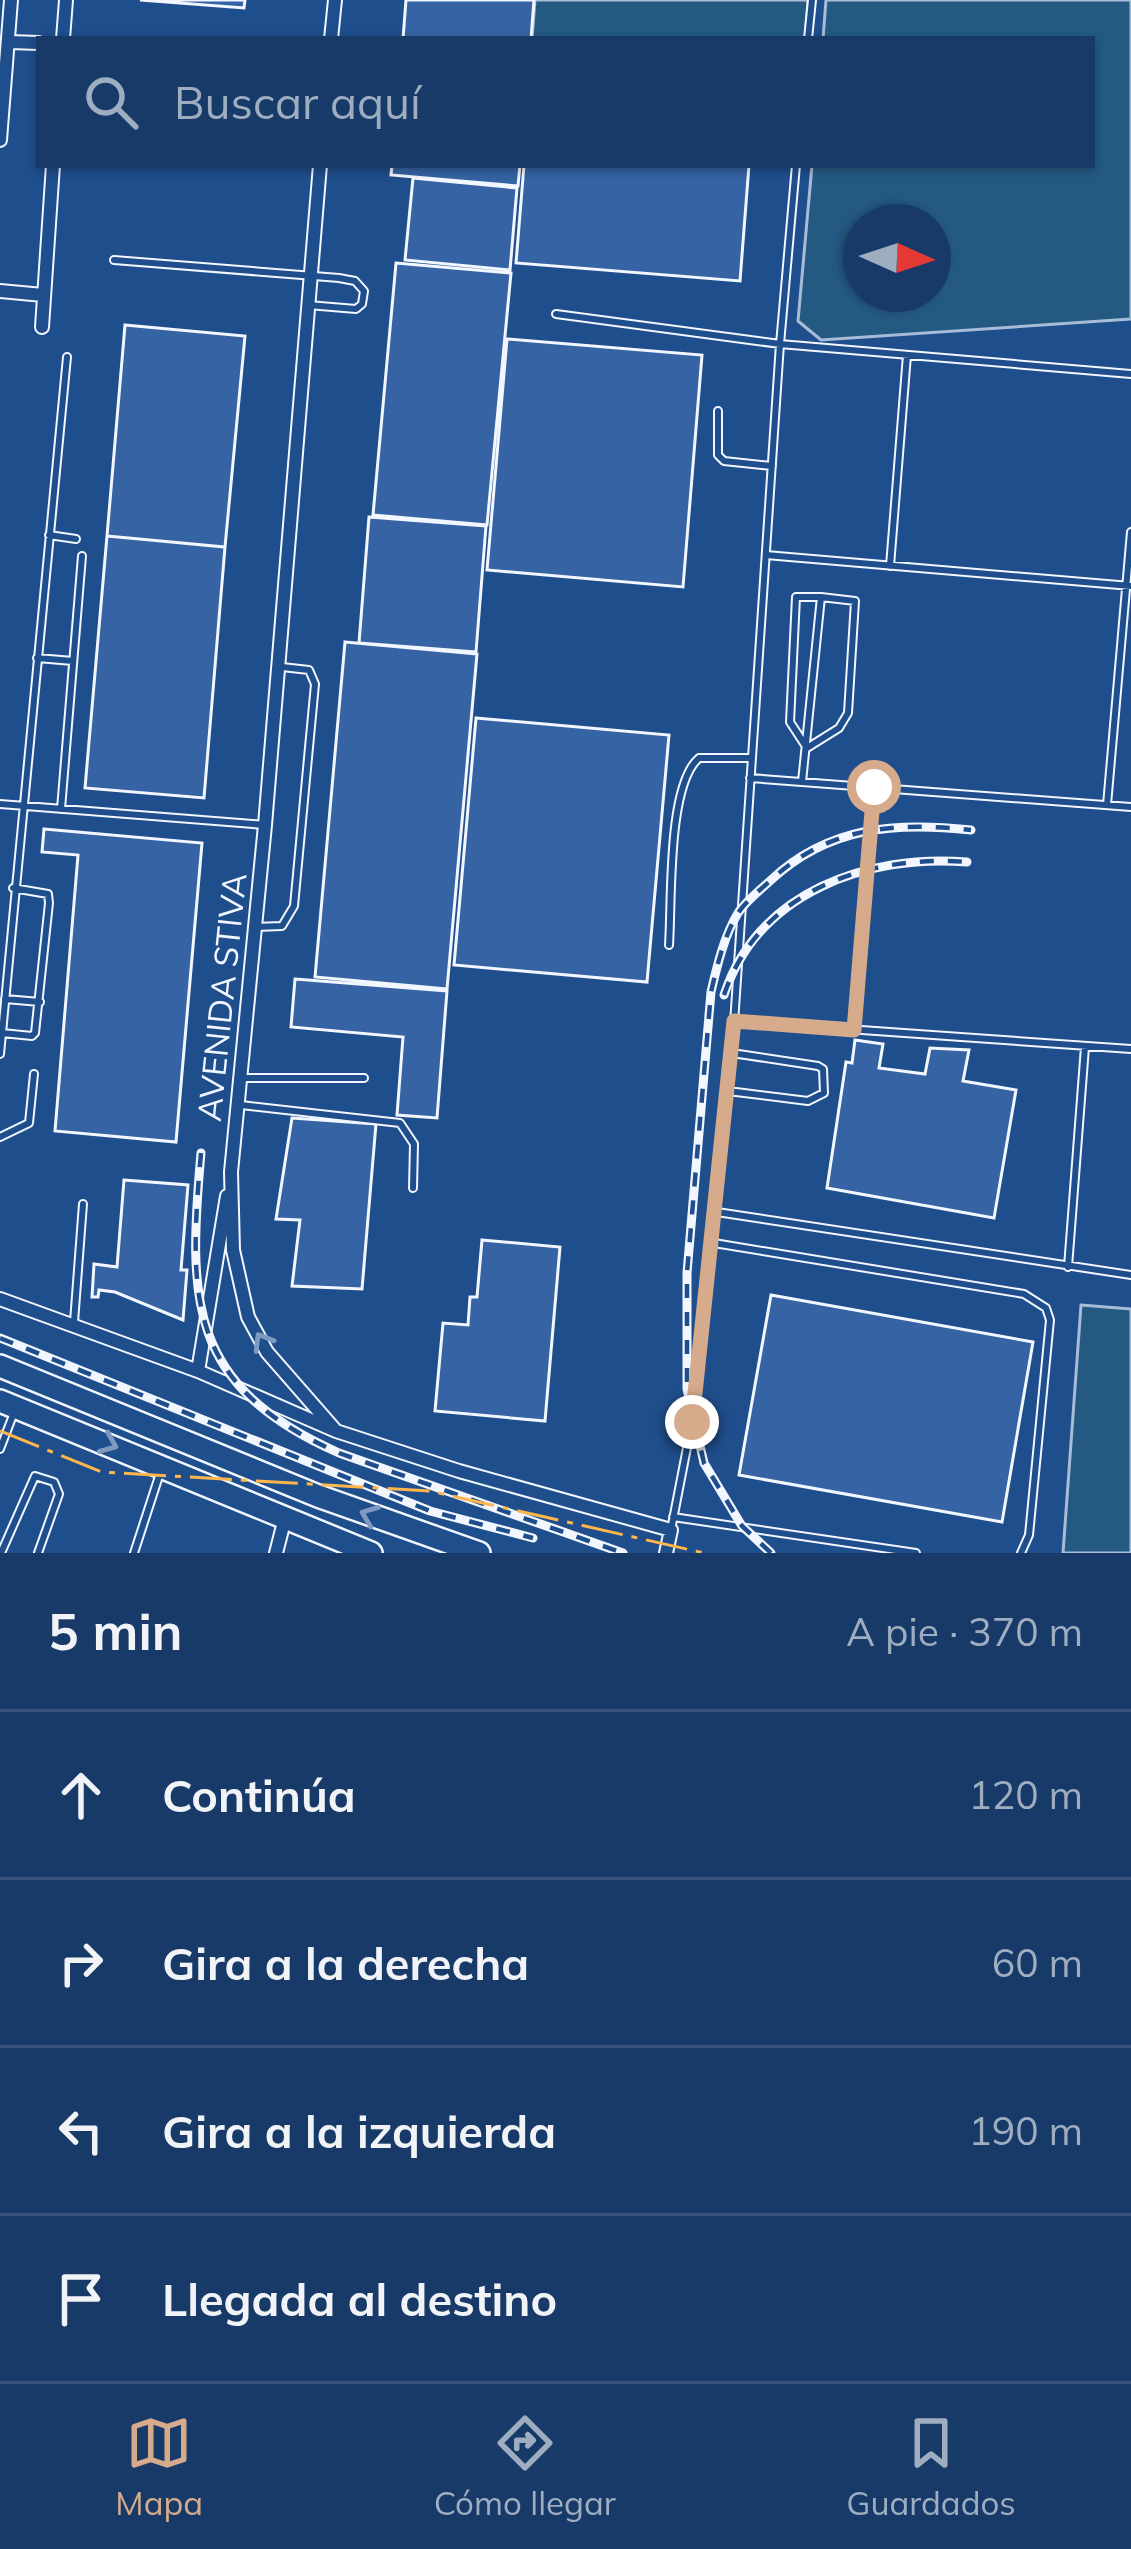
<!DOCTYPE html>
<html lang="es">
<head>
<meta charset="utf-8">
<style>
	:root { --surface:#173a69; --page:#244571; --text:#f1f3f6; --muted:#9eadc0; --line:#36547d; --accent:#d6ab8b }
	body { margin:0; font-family:Mulish,sans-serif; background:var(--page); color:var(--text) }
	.compass { position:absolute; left:843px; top:204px; width:108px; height:108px; border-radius:50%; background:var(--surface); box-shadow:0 3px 9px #0004; rotate:93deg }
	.stop { position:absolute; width:36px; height:36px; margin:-27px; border:9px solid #d6ab8b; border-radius:50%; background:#fff }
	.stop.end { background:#d6ab8b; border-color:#fff; box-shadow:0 3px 12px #0008 }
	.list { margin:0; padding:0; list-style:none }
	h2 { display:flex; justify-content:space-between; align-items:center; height:156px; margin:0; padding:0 48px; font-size:51px }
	h2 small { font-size:39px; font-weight:400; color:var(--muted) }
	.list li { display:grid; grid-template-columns:78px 1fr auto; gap:36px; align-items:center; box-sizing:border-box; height:168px; padding:0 48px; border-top:3px solid var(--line) }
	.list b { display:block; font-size:45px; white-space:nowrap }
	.list em { font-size:39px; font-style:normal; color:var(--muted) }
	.icon { flex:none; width:66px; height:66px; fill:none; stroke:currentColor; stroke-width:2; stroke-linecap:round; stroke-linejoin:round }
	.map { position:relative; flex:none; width:1131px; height:1553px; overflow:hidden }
	.search { position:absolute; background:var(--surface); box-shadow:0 3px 9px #0004; left:36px; right:36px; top:36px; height:132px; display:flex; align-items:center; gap:30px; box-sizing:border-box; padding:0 42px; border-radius:0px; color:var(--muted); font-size:45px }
	.sheet { height:828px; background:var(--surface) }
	nav { display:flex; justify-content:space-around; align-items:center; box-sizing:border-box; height:168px; border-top:3px solid var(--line); background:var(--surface); font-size:33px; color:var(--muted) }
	nav a { display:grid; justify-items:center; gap:6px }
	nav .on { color:var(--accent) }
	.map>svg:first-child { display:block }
</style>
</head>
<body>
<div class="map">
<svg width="1131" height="1553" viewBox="0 0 1131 1553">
	<rect width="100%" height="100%" fill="#1f4e8c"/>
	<!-- green -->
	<path fill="#245a82" stroke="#a8bbd7" stroke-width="3" fill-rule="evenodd" d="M535,0h273l-3,39h-273z
		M826,0h305v319l-310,21 -23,-19 14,-156h280v-126h-269zM933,222v72h-72v-72z
		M1081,1305l50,4v244h-68z"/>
	<!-- building -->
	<path fill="#3563a3" stroke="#f2f6ff" stroke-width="3" d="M140,0h105l-1,8z
		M406,0h128l-3,39h-128z
		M392,165h128l-2,21 -127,-11z
		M524,165h225l-9,116 -224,-18z
		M413,178l104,10 -7,82 -105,-10z
		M396,263l115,10 -24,252 -114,-10z
		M125,325l120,11 -20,211 -118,-11z
		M507,339l195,16 -19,232 -196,-17z
		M369,517l117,9 -10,126 -117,-9z
		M107,536l118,11 -21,251 -119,-10z
		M345,642l132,12 -30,335 -132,-12z
		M476,718l193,17 -22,247 -193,-17z
		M44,829l158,14 -26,299 -121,-11 23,-276 -36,-3z
		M295,979l152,12 -10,127 -40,-3 6,-78 -112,-10z
		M855,1040l28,4 -4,24 46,6 5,-26 39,2 -6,31 53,9 -22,128 -167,-30 19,-126 6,1z
		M292,1118l84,6 -14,165 -70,-3 8,-66 -24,-1z
		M124,1180l64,5 -7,85h6l-4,50 -68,-28 -16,-2 -1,7h-6l2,-33 23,3z
		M482,1240l78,7 -15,174 -110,-10 8,-88 25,2 2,-28h7z
		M771,1295l262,47 -31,180 -263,-47z"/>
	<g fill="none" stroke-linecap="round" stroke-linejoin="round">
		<defs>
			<path id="service" d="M808,39l4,-39
				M114,260l225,18 16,3 9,10 -2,13 -6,5 -48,-4
				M556,314l224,30 351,30
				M718,411v44l6,6 48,5
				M49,535l27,4
				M766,555l365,31
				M890,566l17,-211
				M37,658l36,3
				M750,778l381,29
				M802,782l19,-185h-25l-6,125 17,26 32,-20 9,-15 7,-112 -34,-4
				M0,804l265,21
				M1107,805l24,-273
				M61,809l21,-253
				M255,927l27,-1 12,-20 21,-222 -6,-14 -27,-3
				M669,945c3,-43 -2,-160 30,-187h53
				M5,999l35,3
				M734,1021l397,28
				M854,1029l20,-242
				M2,1033l30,3 3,-3 14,-130 -1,-9 -35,-6
				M0,1054l67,-697
				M241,1078h123
				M728,1091l80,10 16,-8 -1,-24 -5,-3 -86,-13
				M241,1105l159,18 14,21 -1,44
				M0,1137l29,-14 5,-49
				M717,1212l414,63
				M714,1243l310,51 22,14 4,12 -21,215 -8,18
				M1068,1267l17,-220
				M74,1322l9,-118
				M0,1449l15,-39
				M673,1517l243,36
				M671,1530l21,-108 40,-369 48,-709 16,-179
				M1,1553l34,-77 19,6 5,12 -21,59
				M134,1553l27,-83"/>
			<path id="minor" d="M63,39l3,-39
				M331,39l4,-39
				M10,42l29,1
				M0,140l11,-140
				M320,165l-55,660 -34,347 2,78 15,67 19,35 69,79
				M0,291l43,4
				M42,327l11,-162
				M0,1299l198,72 138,60 123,40 212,59 -5,23
				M198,1371l29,-175
				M276,1553l9,-35"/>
			<path id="trunk" d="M0,1366l318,130 161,57
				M0,1401l371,152"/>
		</defs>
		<!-- service casing -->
		<use href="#service" stroke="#f2f6ff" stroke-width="10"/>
		<!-- minor casing -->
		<use href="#minor" stroke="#f2f6ff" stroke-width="16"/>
		<!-- trunk casing -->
		<use href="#trunk" stroke="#f2f6ff" stroke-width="26"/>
		<!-- service -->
		<use href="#service" stroke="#1f4e8c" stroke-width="6"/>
		<!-- minor -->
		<use href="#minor" stroke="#1f4e8c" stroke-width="12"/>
		<!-- trunk -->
		<use href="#trunk" stroke="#1f4e8c" stroke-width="21"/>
		<defs>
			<path id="rail" d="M724,995c34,-103 143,-141 243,-133
				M201,1153c-13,146 -14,233 138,300l284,100
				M0,1338l430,173 103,27
				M771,1553l-29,-27 -38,-63 -17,-74v-116l24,-281c6,-26 13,-56 27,-79 8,-12 22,-23 33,-33 58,-54 124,-58 200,-50"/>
		</defs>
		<!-- rail casing -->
		<use href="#rail" stroke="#f2f6ff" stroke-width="9"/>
		<!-- rail -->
		<use href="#rail" stroke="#1f4e8c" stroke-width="4.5" stroke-dasharray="14" stroke-linecap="butt"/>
		<!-- power -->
		<path stroke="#ffb74d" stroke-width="3" stroke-dasharray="42 9 6 9" stroke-linecap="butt" d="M0,1431l102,41 328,19 274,62"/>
	</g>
	<!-- one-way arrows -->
	<defs><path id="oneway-chevron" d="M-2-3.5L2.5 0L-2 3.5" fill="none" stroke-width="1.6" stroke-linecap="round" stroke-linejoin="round" transform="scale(3)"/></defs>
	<g stroke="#7e9ac0">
		<use href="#oneway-chevron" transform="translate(262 1341) rotate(-121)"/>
		<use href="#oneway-chevron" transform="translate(109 1444) rotate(23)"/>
		<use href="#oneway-chevron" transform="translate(369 1515) rotate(-159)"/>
	</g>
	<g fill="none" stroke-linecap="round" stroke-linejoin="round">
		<!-- route -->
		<path stroke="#d6ab8b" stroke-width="15" d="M692,1422l42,-401 120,9 20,-243"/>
	</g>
	<g text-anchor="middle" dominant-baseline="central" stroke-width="9" stroke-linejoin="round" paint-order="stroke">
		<!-- street labels -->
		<g font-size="33" fill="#f2f6ff" stroke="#1f4e8c">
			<text transform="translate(221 997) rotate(-84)">AVENIDA STIVA</text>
		</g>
	</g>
</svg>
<svg class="compass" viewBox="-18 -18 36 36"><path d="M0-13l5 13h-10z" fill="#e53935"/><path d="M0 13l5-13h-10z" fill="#9eadc0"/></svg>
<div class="stop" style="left:874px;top:787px"></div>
<div class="stop end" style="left:692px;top:1422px"></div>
<div class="search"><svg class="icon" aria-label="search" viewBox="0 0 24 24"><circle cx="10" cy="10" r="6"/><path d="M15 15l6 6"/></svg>Buscar aquí</div>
</div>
<section class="sheet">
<h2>5 min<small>A pie · 370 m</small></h2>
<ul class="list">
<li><svg class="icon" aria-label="ahead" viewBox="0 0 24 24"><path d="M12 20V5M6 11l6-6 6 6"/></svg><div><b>Continúa</b></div><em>120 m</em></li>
<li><svg class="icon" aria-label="right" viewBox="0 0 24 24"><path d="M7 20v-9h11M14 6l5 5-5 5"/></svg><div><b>Gira a la derecha</b></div><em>60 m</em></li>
<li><svg class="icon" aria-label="left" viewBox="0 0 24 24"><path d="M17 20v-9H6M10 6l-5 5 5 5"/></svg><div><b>Gira a la izquierda</b></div><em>190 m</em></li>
<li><svg class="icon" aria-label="arrive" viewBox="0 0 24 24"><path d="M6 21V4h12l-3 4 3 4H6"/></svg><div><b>Llegada al destino</b></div></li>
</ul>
</section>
<nav>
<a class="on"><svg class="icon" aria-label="map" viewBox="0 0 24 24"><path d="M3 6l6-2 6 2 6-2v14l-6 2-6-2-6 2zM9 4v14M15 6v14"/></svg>Mapa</a>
<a><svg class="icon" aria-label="directions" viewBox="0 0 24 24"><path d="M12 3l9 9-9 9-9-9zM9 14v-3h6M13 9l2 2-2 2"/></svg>Cómo llegar</a>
<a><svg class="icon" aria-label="saved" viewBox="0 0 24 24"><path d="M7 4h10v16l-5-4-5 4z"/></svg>Guardados</a>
</nav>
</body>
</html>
